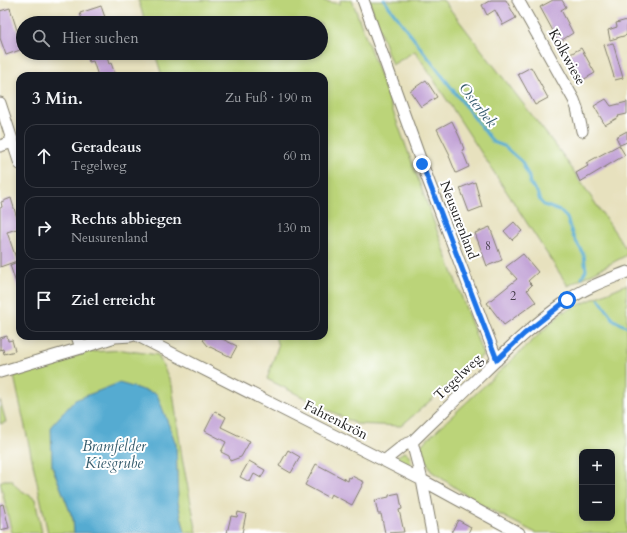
<!DOCTYPE html>
<html lang="de">
<head>
<meta charset="utf-8">
<style>
	:root { --surface:#171b24; --page:#20242c; --text:#f1f3f6; --muted:#9ea1a6; --line:#363941 }
	body { margin:0; font-family:Cardo,serif; background:var(--page); color:var(--text) }
	.controls { position:absolute; right:12px; bottom:12px; display:grid; overflow:hidden; border-radius:8px; box-shadow:0 2px 6px #0003 }
	.controls button { width:36px; height:36px; display:grid; place-items:center; padding:0; border:0; border-bottom:1px solid var(--line); background:var(--surface); color:var(--text); font:20px sans-serif }
	.stop { position:absolute; width:12px; height:12px; margin:-9px; border:3px solid #1a73e8; border-radius:50%; background:#fff }
	.stop.end { background:#1a73e8; border-color:#fff; box-shadow:0 1px 4px #0008 }
	.list { margin:0; padding:0; list-style:none }
	h2 { display:flex; justify-content:space-between; align-items:center; height:52px; margin:0; padding:0 16px; font-size:17px }
	h2 small { font-size:13px; font-weight:400; color:var(--muted) }
	.list li { display:grid; grid-template-columns:26px 1fr auto; gap:12px; align-items:center; box-sizing:border-box; height:64px; margin:0 8px 8px; padding:0 8px; border:1px solid var(--line); border-radius:12px }
	.list b { display:block; font-size:15px; white-space:nowrap }
	.list p { margin:0; font-size:13px; white-space:nowrap; color:var(--muted) }
	.list em { font-size:13px; font-style:normal; color:var(--muted) }
	.icon { flex:none; width:22px; height:22px; fill:none; stroke:currentColor; stroke-width:2; stroke-linecap:round; stroke-linejoin:round }
	.map { position:relative; flex:none; width:627px; height:533px; overflow:hidden }
	.search { position:absolute; background:var(--surface); box-shadow:0 2px 6px #0003; left:16px; top:16px; width:312px; height:44px; display:flex; align-items:center; gap:10px; box-sizing:border-box; padding:0 14px; border-radius:22px; color:var(--muted); font-size:15px }
	.panel { position:absolute; background:var(--surface); box-shadow:0 2px 6px #0003; left:16px; top:72px; width:312px; height:268px; border-radius:12px }
	.map>svg:first-child { display:block }
</style>
</head>
<body>
<div class="map">
<svg width="627" height="533" viewBox="0 0 627 533">
	<rect width="100%" height="100%" fill="#fff"/>
	<filter id="ink" filterUnits="userSpaceOnUse"><feTurbulence type="fractalNoise" baseFrequency=".025" numOctaves="2"/><feDisplacementMap in="SourceGraphic" scale="8" xChannelSelector="R" yChannelSelector="G"/><feConvolveMatrix kernelMatrix="1 2 1 2 8 2 1 2 1" color-interpolation-filters="sRGB"/></filter>
	<filter id="wash" filterUnits="userSpaceOnUse"><feTurbulence type="fractalNoise" baseFrequency=".012" numOctaves="4" result="noise"/><feDisplacementMap in="SourceGraphic" scale="16" xChannelSelector="R" yChannelSelector="G"/><feGaussianBlur stdDeviation="0.9" result="paint"/><feColorMatrix in="noise" values="0 0 0 0 0 0 0 0 0 0 0 0 0 0 0 0 0 1.4 0 .05"/><feComposite in="paint" operator="in"/></filter>
	<g filter="url(#wash)">
		<rect width="100%" height="100%" fill="#e7e1be"/>
		<!-- green -->
		<path fill="#bbd479" stroke="#6c784a" fill-rule="evenodd" d="M138,0h181l21,4v-4h12l131,355 -82,71 -45,-2 -89,-45 11,-33 -3,-10h49v-260h-162l-7,-23h166v-30h-175z
			M369,0h74l119,154 65,96v5l-59,31 -153,-235 -23,14z
			M627,284v249h-91l-55,-28 -50,-34 -11,-25 143,-134zM582,452h30v66h-30z
			M123,350l35,5 14,30 10,73 15,75h-12l-7,-31 -2,-58 -124,22 21,53 1,14h-26l-34,-157 75,-24z
			M0,400l6,22 -6,2z
			M404,452c6,2 6,5 7,11l-4,4c-5,-2 -11,-3 -11,-10z
			M4,480h8c3,9 15,13 23,19l7,34h-30l-12,-51z"/>
		<!-- water -->
		<path fill="#55abd1" stroke="#386476" d="M119,383l38,11 19,50 2,58 7,31h-111l-1,-14 -21,-53 -1,-40 24,-26z"/>
		<g fill="none" stroke-linecap="round" stroke-linejoin="round">
			<!-- stream -->
			<path stroke="#55abd1" stroke-width="3" d="M384,0l109,142 11,4 18,16 7,15 1,7 7,8 3,9 4,4 16,6 7,7 6,18 11,19 2,15 -4,7
				M599,299l15,21 13,7"/>
		</g>
		<g id="blocks">
			<!-- building -->
			<path fill="#c1a1d5" d="M491,0h15l10,18 -13,7 -8,-15 -8,5 -5,-10z
				M553,0h9l4,7 -5,3 12,23 -14,9 -19,-35z
				M101,6l6,17h-24l-3,-10z
				M10,8l13,41 -17,6 -6,-17v-27z
				M627,20v15l-17,5 -2,-10 9,-3 -1,-4z
				M613,43l10,35 -8,2 -11,-35z
				M581,48l14,25 -14,8 -14,-25z
				M86,53h27v2l-6,2 2,7 2,-1 4,11 -6,2h-11l-5,-15 -4,1z
				M531,67l17,31 -13,7 -17,-31z
				M426,80l11,17 -16,10 -11,-16z
				M606,99l5,7 16,-4v12l-9,2 1,1 -14,8 -11,-19z
				M452,121l8,17 4,11 -2,1 7,17 -13,6 -7,-17 1,-1 -13,-26z
				M627,131v11l-7,3 -4,-8z
				M619,145l6,10 -45,27 -4,-9 12,-7 -2,-3z
				M475,182l7,25 -13,5 -9,-24z
				M11,198l9,30 -13,4 10,29 -17,6v-59l2,-1 -1,-5z
				M514,222l8,9 -10,9 -8,-9z
				M490,227l12,33 -15,6 -12,-33z
				M523,254l15,18 -10,9 4,4 -5,5 9,12 -32,23 -17,-22 30,-24 -11,-12z
				M20,261v28h-2l-8,-24z
				M7,336l1,5 4,-1 3,11 -11,3 -1,-5 -3,1v-12z
				M208,336h8l21,10 -6,11 -23,-11 -5,-6z
				M215,411l11,6 -5,10 29,14 -9,16 -11,4 -1,-5 -8,-4 5,-10 -21,-11z
				M288,450l12,7 -9,16 -12,-7z
				M249,461l16,9 -4,8 -7,-4 -4,8 -10,-5z
				M316,464l32,17 1,-4 2,1 1,-2 12,6 -12,23 -21,-11 -2,4 -24,-13z
				M399,493l3,16 -3,1 5,22 -19,1 -4,-19h-3l-3,-14 14,-3v-2z
				M3,504l6,24 -9,2v-25z
				M238,512l8,2 -4,19h-15l4,-17 6,1z
				M458,520l13,7 -3,6h-17z"/>
		</g>
	</g>
	<g filter="url(#ink)">
		<use href="#blocks" fill-opacity="0" stroke="#827e6d" stroke-width="1"/>
		<g fill="none" stroke-linecap="round" stroke-linejoin="round">
			<defs>
				<path id="minor" d="M363,0l59,164 75,196
					M518,0l56,100 3,8 5,23
					M0,103l20,61
					M0,146l13,-4
					M77,336l4,12
					M138,336l284,144 97,53
					M0,372l81,-24 34,-11 16,-1
					M384,461l20,-16 8,-3
					M432,533l-10,-53 -10,-38c23,-23 47,-45 70,-68 27,-26 54,-52 85,-73 17,-13 40,-21 60,-29"/>
			</defs>
			<!-- minor casing -->
			<use href="#minor" stroke="#827e6d" stroke-width="13"/>
			<!-- minor -->
			<use href="#minor" stroke="#fff" stroke-width="11"/>
		</g>
	</g>
	<g fill="none" stroke-linecap="round" stroke-linejoin="round" filter="url(#ink)">
		<!-- route -->
		<path stroke="#1a73e8" stroke-width="5" d="M422,164l75,196 27,-26 43,-34"/>
	</g>
	<g text-anchor="middle" dominant-baseline="central" stroke-width="4" stroke-linejoin="round" paint-order="stroke">
		<!-- number labels -->
		<g font-size="12" fill="#453d4a">
			<text x="488" y="246">8</text>
			<text x="513" y="296">2</text>
		</g>
		<!-- street labels -->
		<g font-size="14" fill="#1c1c1c" stroke="#fff">
			<text transform="translate(567 57) rotate(61)">Kolkwiese</text>
			<text transform="translate(459 220) rotate(69)">Neusurenland</text>
			<text transform="translate(458 377) rotate(-44)">Tegelweg</text>
			<text transform="translate(336 420) rotate(27)">Fahrenkrön</text>
		</g>
		<!-- water labels -->
		<g font-size="15" font-style="italic" fill="#365c6d" stroke="#fff">
			<text transform="translate(478 105) rotate(52)">Osterbek</text>
			<text x="114" y="446">Bramfelder<tspan x="114" dy="17">Kiesgrube</tspan></text>
		</g>
	</g>
</svg>
<div class="controls">
<button>+</button>
<button>−</button>
</div>
<div class="stop" style="left:567px;top:300px"></div>
<div class="stop end" style="left:422px;top:164px"></div>
<div class="search"><svg class="icon" aria-label="search" viewBox="0 0 24 24"><circle cx="10" cy="10" r="6"/><path d="M15 15l6 6"/></svg>Hier suchen</div>
<section class="panel">
<h2>3 Min.<small>Zu Fuß · 190 m</small></h2>
<ul class="list">
<li><svg class="icon" aria-label="ahead" viewBox="0 0 24 24"><path d="M12 20V5M6 11l6-6 6 6"/></svg><div><b>Geradeaus</b><p>Tegelweg</p></div><em>60 m</em></li>
<li><svg class="icon" aria-label="right" viewBox="0 0 24 24"><path d="M7 20v-9h11M14 6l5 5-5 5"/></svg><div><b>Rechts abbiegen</b><p>Neusurenland</p></div><em>130 m</em></li>
<li><svg class="icon" aria-label="arrive" viewBox="0 0 24 24"><path d="M6 21V4h12l-3 4 3 4H6"/></svg><div><b>Ziel erreicht</b></div></li>
</ul>
</section>
</div>
</body>
</html>
